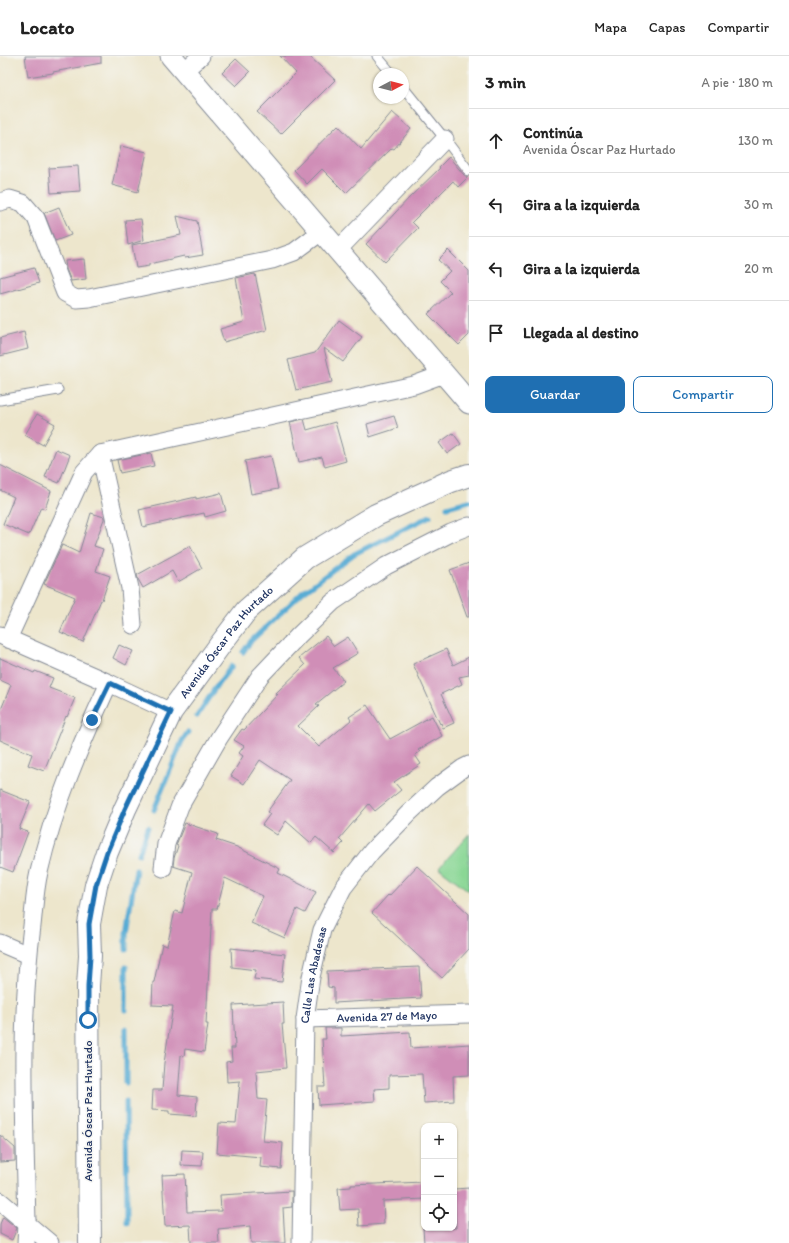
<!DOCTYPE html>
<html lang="es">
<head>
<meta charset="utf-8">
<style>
	:root { --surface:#fff; --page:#f6f6f6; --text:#222; --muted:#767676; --line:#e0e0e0; --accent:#1f6fb2 }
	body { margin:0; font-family:Itim,sans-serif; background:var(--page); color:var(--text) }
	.controls { position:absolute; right:12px; bottom:12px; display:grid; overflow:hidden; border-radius:8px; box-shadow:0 1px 3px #0004 }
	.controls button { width:36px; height:36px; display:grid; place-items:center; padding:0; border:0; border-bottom:1px solid var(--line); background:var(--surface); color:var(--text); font:20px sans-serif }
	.compass { position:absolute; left:373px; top:12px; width:36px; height:36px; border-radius:50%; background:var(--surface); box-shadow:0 1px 3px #0004; rotate:83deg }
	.stop { position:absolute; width:12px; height:12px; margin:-9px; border:3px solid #1f6fb2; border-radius:50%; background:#fff }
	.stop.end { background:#1f6fb2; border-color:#fff; box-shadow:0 1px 4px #0008 }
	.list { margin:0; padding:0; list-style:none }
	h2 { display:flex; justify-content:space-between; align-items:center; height:52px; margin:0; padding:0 16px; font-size:17px }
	h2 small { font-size:13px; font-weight:400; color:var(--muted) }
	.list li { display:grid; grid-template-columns:26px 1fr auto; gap:12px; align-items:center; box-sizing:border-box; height:64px; padding:0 16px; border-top:1px solid var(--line) }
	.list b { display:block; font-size:15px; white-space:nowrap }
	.list p { margin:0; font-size:13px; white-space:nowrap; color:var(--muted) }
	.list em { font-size:13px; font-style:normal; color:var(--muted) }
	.actions { display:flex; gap:8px; padding:12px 16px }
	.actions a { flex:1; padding:9px 0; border:1px solid var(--accent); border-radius:8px; text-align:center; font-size:14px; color:var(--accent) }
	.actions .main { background:var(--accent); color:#fff }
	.icon { flex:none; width:22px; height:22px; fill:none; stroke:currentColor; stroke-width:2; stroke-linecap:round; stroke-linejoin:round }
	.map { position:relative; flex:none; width:469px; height:1187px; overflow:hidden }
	header { display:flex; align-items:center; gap:24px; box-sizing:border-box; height:56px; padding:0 20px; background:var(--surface); border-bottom:1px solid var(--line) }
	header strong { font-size:19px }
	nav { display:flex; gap:22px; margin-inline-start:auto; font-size:14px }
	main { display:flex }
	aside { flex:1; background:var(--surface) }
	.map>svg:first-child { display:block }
</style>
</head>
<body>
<header>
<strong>Locato</strong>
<nav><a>Mapa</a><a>Capas</a><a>Compartir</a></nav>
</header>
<main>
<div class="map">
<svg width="469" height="1187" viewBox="0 0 469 1187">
	<rect width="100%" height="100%" fill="#f6f6f2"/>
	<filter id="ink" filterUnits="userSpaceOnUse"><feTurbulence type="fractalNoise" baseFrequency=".025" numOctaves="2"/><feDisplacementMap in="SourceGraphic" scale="8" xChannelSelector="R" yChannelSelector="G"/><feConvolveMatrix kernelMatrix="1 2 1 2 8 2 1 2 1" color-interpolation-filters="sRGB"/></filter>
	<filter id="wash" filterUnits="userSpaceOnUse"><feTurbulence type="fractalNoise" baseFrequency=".012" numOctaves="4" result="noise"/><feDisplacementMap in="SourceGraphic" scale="16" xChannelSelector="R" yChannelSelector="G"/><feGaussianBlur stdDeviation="0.9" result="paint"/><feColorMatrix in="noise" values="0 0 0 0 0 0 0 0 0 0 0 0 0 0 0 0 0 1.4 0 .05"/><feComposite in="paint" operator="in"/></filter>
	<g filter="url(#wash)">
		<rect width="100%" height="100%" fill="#ede6cc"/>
		<!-- green -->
		<path fill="#8ad795" stroke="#52837a" d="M469,778v57l-30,-23z"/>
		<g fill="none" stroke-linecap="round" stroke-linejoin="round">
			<!-- stream -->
			<path stroke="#59acd4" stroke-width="5" d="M447,451l22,-6
				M243,596l8,-11 51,-48 52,-39 76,-38
				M197,660l20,-31 15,-19
				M154,754l28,-69 6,-9
				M139,798l9,-27
				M126,893v-16l10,-64
				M126,954v-43
				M126,972v55
				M126,1045l1,122"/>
		</g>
		<g id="blocks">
			<!-- building -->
			<path fill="#d08eb7" d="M25,0h76v7l-48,9v1l-25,4z
				M280,0h29l26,24 -54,54 -24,-22 39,-39z
				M236,3l14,13 -14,14 -14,-13z
				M392,56l19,17 -17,20 -2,-1 -46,45 -24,-24 -15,15 -13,-14 44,-45 23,24z
				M121,90l26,6 -9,40 -26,-7z
				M449,101l15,18 4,2 -10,10 -5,-6 -41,41 6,6 -33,34 -19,-18 44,-47 30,-29 -1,-1z
				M78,110l2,25 -29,2 -2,-25z
				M59,151l12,28 -16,6 -11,-28z
				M177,160l20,5 6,34 -18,3 -1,-2 -35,8v2l-13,2 -4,-23 49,-10z
				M141,163l3,21 -16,5 -3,-25z
				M448,194l21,21v64l-10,10 -31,-31 23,-22 -11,-11 10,-10 -12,-11z
				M84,203l2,20 -15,2 -5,-12 -1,-8z
				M34,212l5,15 -39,11v-17z
				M255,218l12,56 -43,12 -4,-13 24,-7 -8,-44z
				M339,264l23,17 -19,25 -19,-14 8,34 -36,8 -8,-30 27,-7z
				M24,276l4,17 -28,7v-18z
				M37,358l18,10 -12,21 -18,-10z
				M394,360l4,12 -28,9 -3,-13z
				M304,363l3,11 28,-8 11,39 -21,6 -3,-10 -23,5 -9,-40z
				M453,377l8,11 -14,10 -8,-11z
				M56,393l14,6 -11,28 -14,-6z
				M151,397l3,13 -34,7 -3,-13z
				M271,400l7,33 -27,5 -6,-33z
				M0,409l51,26 -6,18 -4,-2 -12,28 -26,-11 11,-27 -14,-7z
				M221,437l5,18 -21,6 -1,-4 -61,14 -4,-17 57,-13v2z
				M91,457l13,4v2l-10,27 9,3 -7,22 14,5 -8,24h-1l-18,42 -23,-10 15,-35 -31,-13 18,-39 17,8z
				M190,490l12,22 -24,14 -6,-11 -29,17 -5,-9 -1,-4z
				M469,507v54h-2l-17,-47z
				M326,580l8,10 14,-9 10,16 -25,15 11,13 -28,23 3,2 -21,20 21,21 32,-27 -2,-3 18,-12 23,34 42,-23 10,20 -24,14 2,2 -5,3 6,9 -27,18 7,8 -26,21 -6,-7 -30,35 4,4 -9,10 -18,-16 -5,6 -25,-22 -9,14 -15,-10 8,-11 -3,-2 23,-32 -30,-20 -16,24 -13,-8 12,-20 -4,-3 5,-7 -10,-6 8,-11 2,1 34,-36 -2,-1 29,-28 -6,-7z
				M119,589l14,6 -7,14 -13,-7z
				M446,593l7,16 16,-8v18l-10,2 3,7 -21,10 13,29 -11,5 -2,-5 -1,1 -27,-60z
				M0,602l34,15 1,-2 18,7 -4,10 26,10 -8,19 -1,-1 -22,55 -16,-6 4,-11 -32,-14v-28l11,-27 -11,-5z
				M0,734l30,12 -11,27 9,3 -15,40 -13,-5z
				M185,767l33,11 -2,6 21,7 43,22 -2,4 38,19 -11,21 -8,-4 -12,29 -34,-15 12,-27 -38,-18 -8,31h-5l-6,115h2l-4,28 -19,-3 -1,7 -3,-1 -3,40 19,2 -1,19 -27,-2v-3l-17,-1 1,-20h9l2,-27 9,-57 -21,-1 1,-23h1l8,-38 5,2 8,-35 7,2 10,-41 -19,-6 1,-8 4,-12 -2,-1z
				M417,810l52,48v35l-27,29 -70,-65 16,-18 1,1z
				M231,892l54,6 -3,28 -28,-3 2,-9 -24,-3z
				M419,911l2,31 -87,5v-15l-6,-1 -1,-16z
				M283,946l1,22h-2l4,44 -30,3 2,28 9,1 -4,41 20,2 -2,26 -21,-2 1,-10 -44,-4 2,-30 17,1 4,-43 -13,1 -1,-20 6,-1 -1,-13h4l-2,-43z
				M325,972h16v8l69,-4 1,16 58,-4v31l-16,1 1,25 -30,2 -2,-29 -33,1v13l-15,1 1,12 -56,4 -1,-18h7l-3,-48h4z
				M0,1079l15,13v13l-15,1z
				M182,1094l21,1 -1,15 -21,-1z
				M185,1118l2,38 34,-1 -1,-16 72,-4v16l-9,1 2,35h-34l-1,-17 -32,3 1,14h-28l-1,-18 -25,1 -3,-51z
				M424,1126v17l-41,2 1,23 -25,2 -1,-17 -18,1 -2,-22 13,-1v-2z
				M469,1132v55h-45l-1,-15h33l-2,-39z
				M3,1161l14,11 -5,12 -12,-6v-10z"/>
		</g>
	</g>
	<g filter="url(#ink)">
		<use href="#blocks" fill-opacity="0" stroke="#848a95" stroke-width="1"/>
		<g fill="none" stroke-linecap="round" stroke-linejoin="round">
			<defs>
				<path id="service" d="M377,0l15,18
					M403,31l42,52 24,32
					M0,344l58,-10"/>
				<g id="minor">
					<path d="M184,15l17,-15"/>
					<path d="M0,146l10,-3 13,4 13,15 29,75 11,6 13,-1 183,-38 22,-8 27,-20"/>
					<path d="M337,195l108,-112"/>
					<path d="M100,398l30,134 3,37"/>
					<path d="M0,579l109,48 62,29"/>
					<path d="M8,583l76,-167 16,-18 314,-69 30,-11"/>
					<path d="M163,812l3,-24 14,-38 39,-68 41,-62 39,-41 34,-33 53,-36 65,-33 18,-7"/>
					<path d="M0,887l28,12"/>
					<path id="s1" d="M305,963l164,-5"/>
					<path d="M0,1145l50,42"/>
					<path d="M26,1187l1,-19c-2,-99 -8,-199 5,-298 2,-18 3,-37 7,-54 15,-66 42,-128 70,-189"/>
					<path id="s2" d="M301,1187l4,-224 6,-42 11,-47 21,-42 29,-37 37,-38 28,-26 26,-19 6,-3"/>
				</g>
				<path id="tertiary" d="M171,0l298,347"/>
				<g id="primary">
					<path id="s3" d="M90,1187l-2,-257 2,-30 -1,-32 7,-39 11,-33 18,-43 46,-97 49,-67 26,-34 59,-53 71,-43 75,-34 18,-6"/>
				</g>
			</defs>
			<!-- service casing -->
			<use href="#service" stroke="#848a95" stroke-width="11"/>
			<!-- minor casing -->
			<use href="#minor" stroke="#848a95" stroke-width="19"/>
			<!-- tertiary casing -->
			<use href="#tertiary" stroke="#848a95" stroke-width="23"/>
			<!-- primary casing -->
			<use href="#primary" stroke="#848a95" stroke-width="24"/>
			<!-- service -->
			<use href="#service" stroke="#fff" stroke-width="9"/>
			<!-- minor -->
			<use href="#minor" stroke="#fff" stroke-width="17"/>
			<!-- tertiary -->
			<use href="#tertiary" stroke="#fff" stroke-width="21"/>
			<!-- primary -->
			<use href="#primary" stroke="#fff" stroke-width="22"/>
		</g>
	</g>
	<g fill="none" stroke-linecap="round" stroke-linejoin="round" filter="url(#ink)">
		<!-- route -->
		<path stroke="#1f6fb2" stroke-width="5" d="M88,964v-34l2,-30 -1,-32 7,-39 11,-33 18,-43 46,-97 -61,-29 -18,37"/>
	</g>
	<g text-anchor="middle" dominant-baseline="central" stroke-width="3" stroke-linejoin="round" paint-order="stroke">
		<!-- street labels -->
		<g font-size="12" fill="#1b2f5e" stroke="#f6f6f2">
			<text stroke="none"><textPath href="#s3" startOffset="637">Avenida Óscar Paz Hurtado</textPath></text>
			<text stroke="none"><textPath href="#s2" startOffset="269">Calle Las Abadesas</textPath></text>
			<text stroke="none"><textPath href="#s1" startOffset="82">Avenida 27 de Mayo</textPath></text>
			<text transform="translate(88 1055) rotate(-90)">Avenida Óscar Paz Hurtado</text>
		</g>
	</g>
</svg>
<div class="controls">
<button>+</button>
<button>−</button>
<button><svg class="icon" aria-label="locate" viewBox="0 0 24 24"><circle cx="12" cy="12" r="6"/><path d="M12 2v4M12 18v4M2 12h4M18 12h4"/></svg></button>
</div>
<svg class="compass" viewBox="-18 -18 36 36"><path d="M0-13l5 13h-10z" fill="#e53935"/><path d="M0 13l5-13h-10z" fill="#767676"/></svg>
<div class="stop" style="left:88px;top:964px"></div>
<div class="stop end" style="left:92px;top:664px"></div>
</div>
<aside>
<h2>3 min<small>A pie · 180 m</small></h2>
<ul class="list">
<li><svg class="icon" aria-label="ahead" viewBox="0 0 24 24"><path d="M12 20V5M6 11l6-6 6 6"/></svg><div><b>Continúa</b><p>Avenida Óscar Paz Hurtado</p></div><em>130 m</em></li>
<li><svg class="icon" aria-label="left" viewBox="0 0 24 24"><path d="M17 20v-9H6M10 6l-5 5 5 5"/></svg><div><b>Gira a la izquierda</b></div><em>30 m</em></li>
<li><svg class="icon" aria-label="left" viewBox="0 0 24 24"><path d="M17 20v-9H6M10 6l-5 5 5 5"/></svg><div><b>Gira a la izquierda</b></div><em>20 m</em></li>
<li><svg class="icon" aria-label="arrive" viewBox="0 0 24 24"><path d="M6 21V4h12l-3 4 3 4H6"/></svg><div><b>Llegada al destino</b></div></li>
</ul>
<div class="actions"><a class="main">Guardar</a><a>Compartir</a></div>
</aside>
</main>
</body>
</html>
